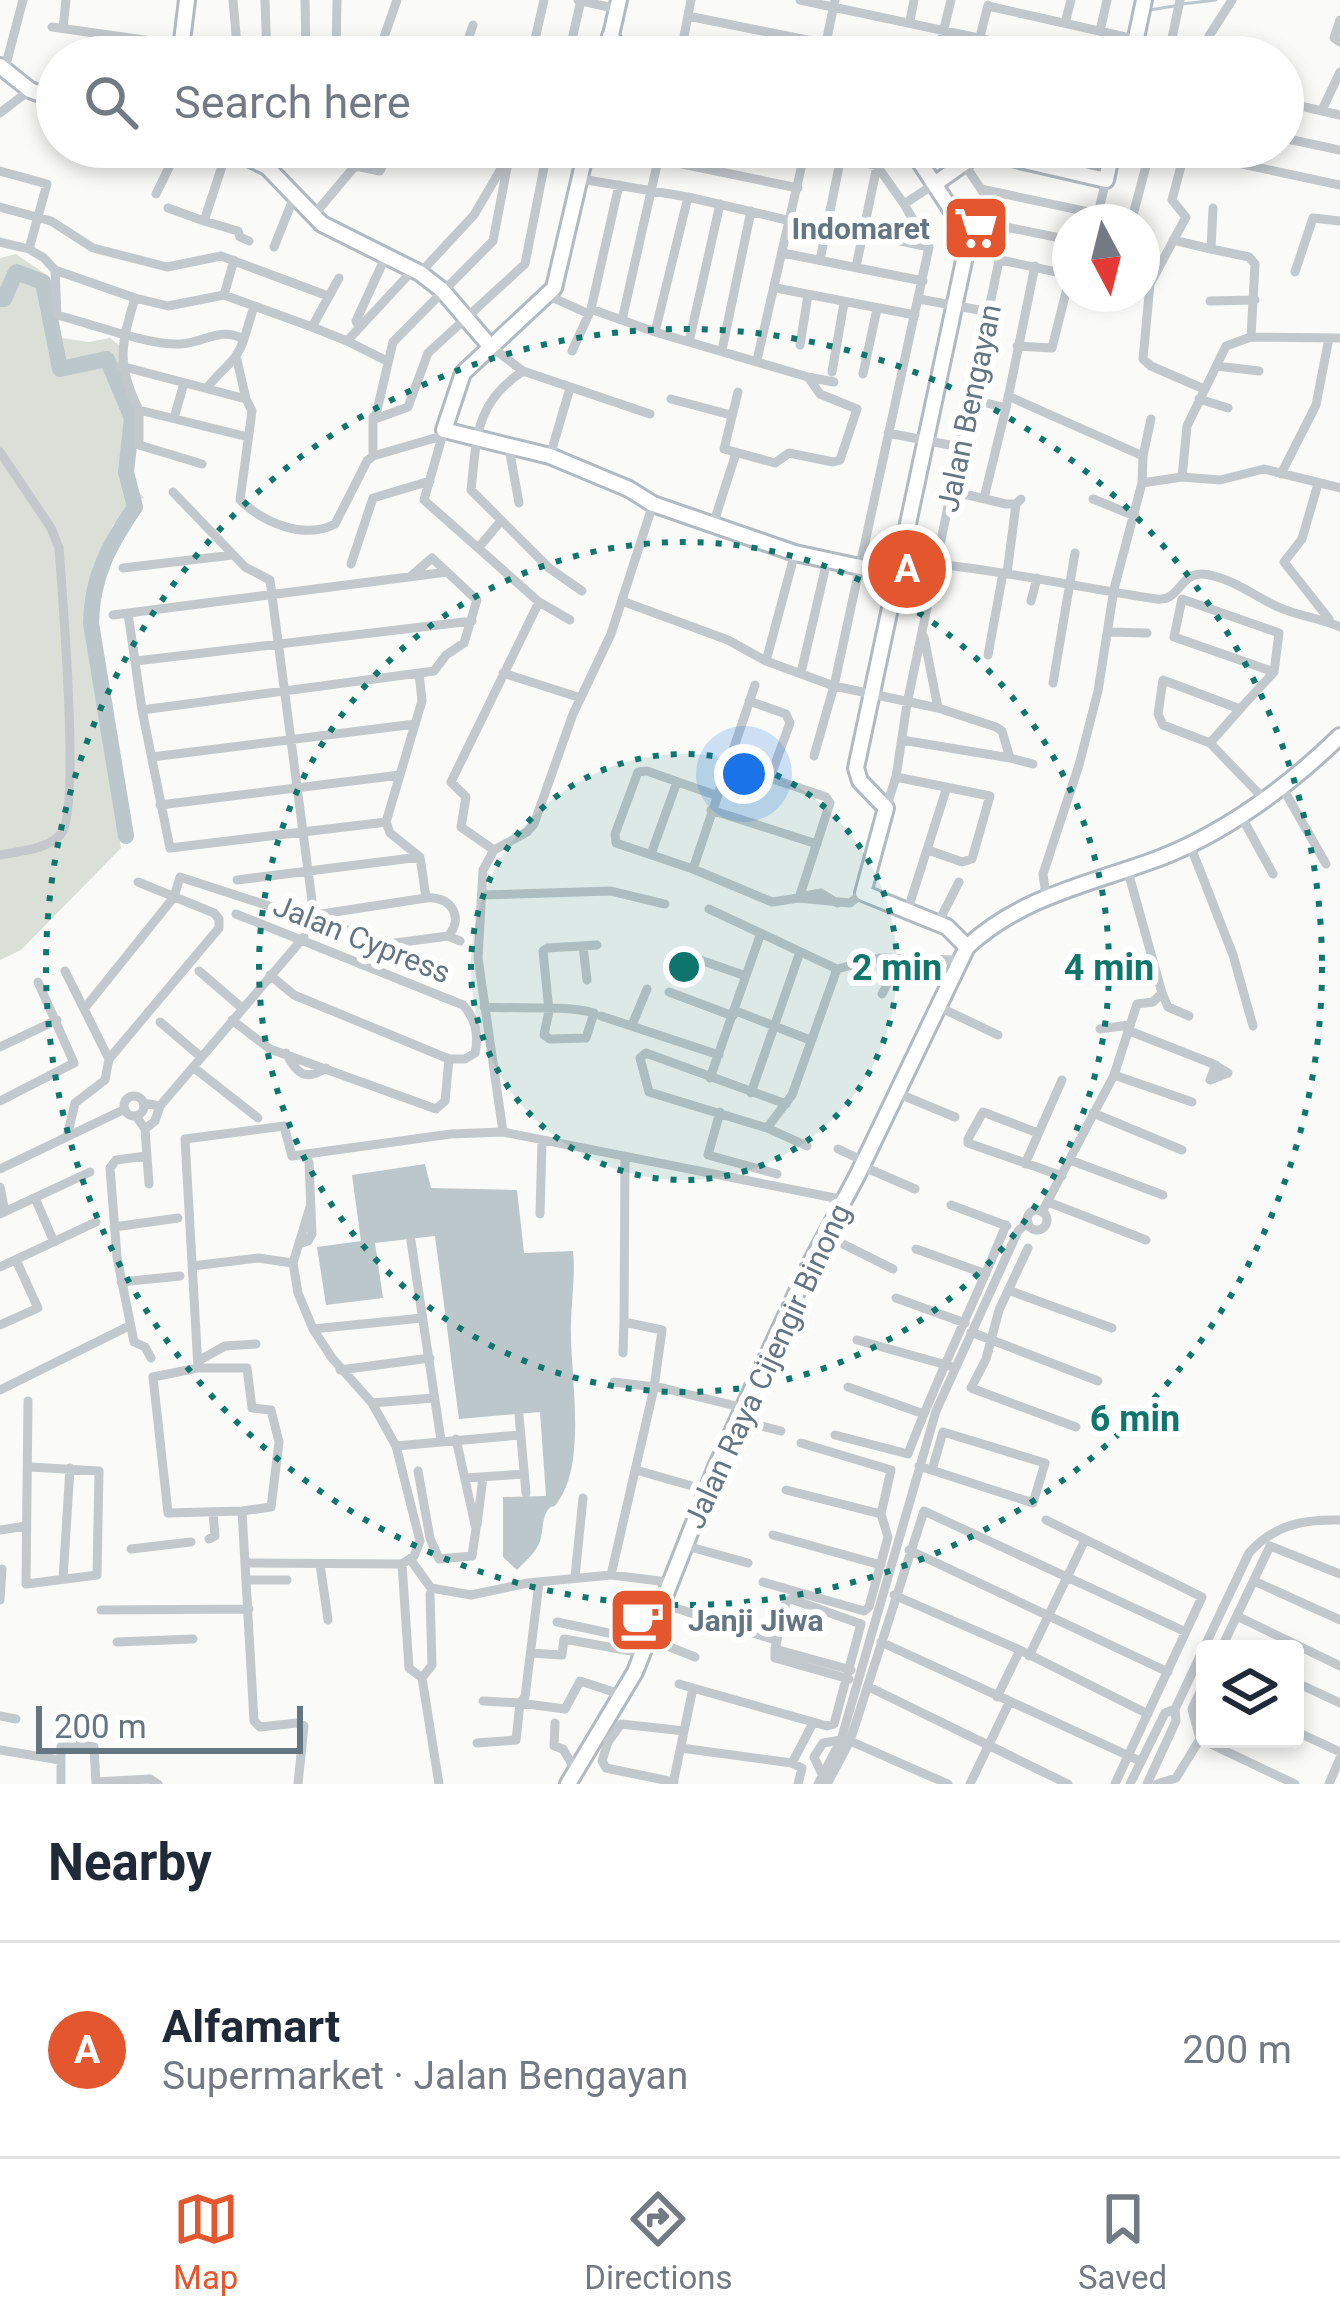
<!DOCTYPE html>
<html lang="en">
<head>
<meta charset="utf-8">
<style>
	:root { --surface:#fff; --page:#f2f2f3; --text:#1f2937; --muted:#747a83; --line:#e0e1e3; --accent:#e4572e }
	body { margin:0; font-family:Roboto,sans-serif; background:var(--page); color:var(--text) }
	.controls { position:absolute; right:36px; bottom:36px; display:grid; overflow:hidden; border-radius:12px; box-shadow:0 6px 18px #0003 }
	.controls button { width:108px; height:108px; display:grid; place-items:center; padding:0; border:0; border-bottom:3px solid var(--line); background:var(--surface); color:var(--text); font:60px sans-serif }
	.compass { position:absolute; left:1052px; top:204px; width:108px; height:108px; border-radius:50%; background:var(--surface); box-shadow:0 6px 18px #0003; rotate:173deg }
	.scale { position:absolute; left:36px; bottom:30px; width:267px; box-sizing:border-box; padding-left:12px; border:6px solid #657683; border-top:0; font-size:33px; line-height:42px; white-space:nowrap; color:#657683; -webkit-text-stroke:9px #fff; paint-order:stroke }
	.you { position:absolute; left:744px; top:774px; width:42px; height:42px; margin:-30px; border:9px solid #fff; border-radius:50%; background:#1a73e8; box-shadow:0 0 0 18px #1a73e833 }
	.badge { display:grid; place-items:center; width:78px; height:78px; border-radius:50%; background:var(--accent); color:#fff; font-size:39px; font-weight:700 }
	.pin { position:absolute; translate:-50% -50%; border:6px solid #fff; box-shadow:0 3px 12px #0006 }
	.list { margin:0; padding:0; list-style:none }
	h2 { display:flex; justify-content:space-between; align-items:center; height:156px; margin:0; padding:0 48px; font-size:51px }
	h2 small { font-size:39px; font-weight:400; color:var(--muted) }
	.list li { display:grid; grid-template-columns:78px 1fr auto; gap:36px; align-items:center; box-sizing:border-box; height:216px; padding:0 48px; border-top:3px solid var(--line) }
	.list b { display:block; font-size:45px; white-space:nowrap }
	.list p { margin:0; font-size:39px; white-space:nowrap; color:var(--muted) }
	.list em { font-size:39px; font-style:normal; color:var(--muted) }
	.icon { flex:none; width:66px; height:66px; fill:none; stroke:currentColor; stroke-width:2; stroke-linecap:round; stroke-linejoin:round }
	.map { position:relative; flex:none; width:1340px; height:1784px; overflow:hidden }
	.search { position:absolute; background:var(--surface); box-shadow:0 6px 18px #0003; left:36px; right:36px; top:36px; height:132px; display:flex; align-items:center; gap:30px; box-sizing:border-box; padding:0 42px; border-radius:66px; color:var(--muted); font-size:45px }
	.sheet { height:372px; background:var(--surface) }
	nav { display:flex; justify-content:space-around; align-items:center; box-sizing:border-box; height:168px; border-top:3px solid var(--line); background:var(--surface); font-size:33px; color:var(--muted) }
	nav a { display:grid; justify-items:center; gap:6px }
	nav .on { color:var(--accent) }
	.map>svg:first-child { display:block }
</style>
</head>
<body>
<div class="map">
<svg width="1340" height="1784" viewBox="0 0 1340 1784">
	<rect width="100%" height="100%" fill="#fafaf8"/>
	<!-- green -->
	<path fill="#dadfd7" d="M16,254l32,22 7,61 34,5 21,-4 10,8v32l20,47 -8,37 4,28 8,7 -31,28 -20,47 -6,37 3,43 31,196 -100,102 -21,10v-702z"/>
	<!-- water -->
	<path fill="#bbc7cb" d="M425,1164l6,24 86,2 7,63 49,-2c3,28 -3,55 -2,84 0,43 15,126 -12,165 -7,12 -6,1 -13,13 -4,8 -3,19 -6,28 -4,11 -14,20 -23,29l-14,-13v-60l43,-1 -6,-84 -81,7 -24,-183 -60,7 8,55 -57,7 -9,-58 44,-6 -9,-66z"/>
	<g fill="none" stroke-linecap="round" stroke-linejoin="round">
		<!-- stream -->
		<path stroke="#bbc7cb" stroke-width="3" d="M1182,4l34,-4
			M1150,10l24,-4"/>
		<!-- river -->
		<path stroke="#bbc7cb" stroke-width="16" d="M0,299h4l12,-27 27,10 17,87 47,-10 25,59 -6,54 9,35c-26,38 -43,69 -44,116l35,213"/>
		<defs>
			<path id="secondary" d="M610,36l17,21
				M180,57l7,-57
				M606,57l13,-57
				M1132,57l12,-57
				M0,66l30,24 27,10
				M225,147l42,20 55,57 98,49 22,17 48,56
				M587,147l-33,141 -91,85 -19,57 106,26 79,33 24,15 142,49 102,22
				M910,147l59,90 -113,531 4,13 26,27 -23,85 84,34 20,20
				M936,183l45,-32 125,29 7,-33
				M568,1784l67,-112 81,-205 93,-201 48,-90 110,-229c55,-51 123,-63 190,-88 67,-25 133,-74 183,-123"/>
		</defs>
		<!-- secondary casing -->
		<use href="#secondary" stroke="#b3babf" stroke-width="20"/>
		<!-- street -->
		<path stroke="#c3c8cc" stroke-width="9" d="M233,0l5,57
			M265,0l2,57
			M305,0l1,57
			M578,0l39,9
			M800,0l268,57
			M988,6l227,51
			M688,16l203,41
			M1340,20l-6,18 6,4
			M910,21l4,-21
			M1065,23l6,-23
			M52,27l128,18
			M63,28l3,-28
			M1100,31l7,-31
			M681,50l34,7
			M472,55l11,2
			M336,57l1,-57
			M377,57l20,-57
			M462,57l11,-32
			M531,57l13,-57
			M568,57l13,-57
			M680,57l11,-57
			M823,57l12,-57
			M937,57l14,-57
			M975,57l13,-52
			M1168,57l12,-57
			M1204,57l5,-21 23,-36
			M5,68l18,-68
			M1283,102l57,13
			M1322,110l18,-38
			M0,113l30,-23
			M1283,138l57,12
			M511,147l-18,94 -100,101 -18,77 33,-12 20,-54 97,-89 23,-117
			M774,147l31,7
			M1162,147l178,38
			M1186,147l-14,53 14,17 -36,67 -7,75 8,7 53,23
			M228,148l-24,73 34,10 2,6 9,4
			M841,157l36,9 27,38
			M658,159l140,29
			M267,167l8,-20
			M1062,168l4,-21
			M0,171l47,13 -18,65 15,9 11,12 80,28 33,8 56,-11 88,32 27,-49
			M581,179l107,18 103,24
			M981,189l117,25
			M156,194l23,-47
			M0,207l51,14 42,27 74,19 54,-11 107,40
			M168,208l36,13
			M1213,208l-2,41 38,8 6,7 -4,73
			M1133,215l18,-68
			M313,216l42,-50 25,5 11,-24
			M1096,222l10,-42
			M1006,227l64,13
			M863,233l66,14
			M1173,240l38,9
			M0,242l29,7
			M274,247l20,-50
			M783,253l140,28
			M820,260l23,-113
			M1001,260l69,15
			M856,267l21,-101
			M55,270l2,45c32,8 93,31 123,29 26,-1 38,-18 64,-5 -7,23 -23,30 -37,49
			M1295,272l18,-54 27,3
			M420,273l54,-58 31,-53
			M776,288l139,27
			M224,295l10,-35
			M547,295l42,19 2,-5 64,23 153,45 12,17 37,15 -17,51 -7,2 -44,-9 -14,10 -51,-14 14,-57
			M135,298c-14,47 -19,66 4,112
			M919,299l71,13
			M1210,301l45,-1
			M591,309l28,-124
			M622,320l39,-173
			M312,327l35,14
			M359,327l-3,-6 29,-63
			M655,332l33,-135
			M244,339l10,-33
			M689,342l31,-138
			M800,345l8,-50
			M490,346l33,25c-48,32 -46,65 -52,119l78,78 33,23
			M1017,346l35,2 18,-72
			M722,350l29,-139
			M572,351l17,-37
			M237,360l9,39
			M757,360l49,-213
			M387,361l-40,-20 67,-72
			M121,366l125,33 6,12 -12,89c24,23 64,40 95,24l32,-63 6,-5v-39
			M1216,366l43,5
			M523,371l127,43
			M832,372l12,-69
			M863,374l14,-65
			M808,377l26,5
			M1008,396l135,60
			M671,399l60,16
			M971,399l35,9 29,-142
			M1199,399l29,9
			M174,418l10,-35
			M444,430l-20,70 115,102 31,18
			M888,433l72,14
			M509,448l10,55
			M0,452l51,76 8,20c3,43 22,263 2,286 -14,16 -42,17 -61,21
			M373,456l69,-20
			M550,456l20,-68
			M202,464l-63,-19v-35l109,27
			M1281,474l35,-69 13,-67
			M1182,477l5,-51 39,-80 25,-9 89,1
			M1142,483l40,-6 38,3 44,-11 76,19
			M1318,484l-16,55 -18,23 45,57
			M951,491l55,13h10l5,-5
			M173,492l72,75 25,13 42,321 -2,9 6,7 -3,8 -7,1
			M984,498l22,-90
			M1093,499l42,17
			M713,525l23,-72
			M479,547l21,-25
			M351,564l22,-66 57,-17
			M937,564c74,8 146,24 220,35 22,3 23,-26 45,-25 27,2 52,22 76,33 20,9 42,11 62,20
			M123,568l110,-13
			M1007,574l9,-70
			M897,575l36,8
			M622,601l106,39 38,21 68,25 104,22 58,19 6,4 8,27 -108,-18
			M1031,601l6,-23
			M128,613l14,97 28,138 216,-26
			M113,615l334,-43
			M1108,632l39,1
			M924,637l14,71
			M988,655l15,-82
			M136,661l336,-40
			M766,661l29,-108
			M503,673l78,25
			M801,673l26,-112
			M1053,683l22,-130
			M142,710l292,-39 12,-16 18,-12 13,-43 -45,-42 -22,19
			M1210,743l30,-34
			M814,756l20,-70 95,-439 -25,-43 32,-21
			M152,757l263,-33
			M1010,758l23,6
			M729,763l41,15 20,-55 -4,-9 -37,-13
			M896,777l94,19 -18,63 -10,3 -34,-12
			M770,778l56,19 4,6 -31,95
			M1281,785l45,79
			M715,795l-68,-24 -9,1 -23,62 1,9 77,26 79,33 27,-4 51,5 13,-10
			M1263,798l-53,-55 -47,-18 -5,-11 5,-34 77,29 34,-37 5,-39 -97,-34 -8,38 100,35
			M160,805l240,-30
			M886,808l10,-31 11,-73 99,-477 -53,-80
			M711,810l106,34
			M1240,814l33,60
			M386,822l4,11 30,24 6,41c24,-3 39,19 22,38
			M386,822l36,-121 -3,-28
			M1190,845l43,110 20,71
			M494,850l-33,-23 5,-30 -15,-15 88,-180
			M651,854l26,-72
			M693,869l62,-184
			M237,880l183,-23
			M482,895l129,-4 54,13
			M804,896l17,-3 16,10
			M1046,896l-3,-22 36,-109 19,-74 16,-102 28,-106 1,-27 8,-37
			M709,909l128,60
			M908,909l39,-122
			M236,914l227,91c13,14 16,30 12,48l-10,6h-16l-155,-64 -24,-20
			M315,915l111,-17
			M316,919l72,25 60,-8 12,5
			M938,923l21,-41
			M583,946l4,34
			M680,953l66,23
			M912,962l37,16
			M65,971l44,88
			M199,971l43,37
			M669,992l64,24
			M1162,993l6,14 21,9
			M882,994l18,-35
			M937,1006l61,29
			M484,1007c31,2 83,-2 110,6l-8,25 -36,1 -6,-4 5,-24 -6,-60 4,-3 50,-3
			M84,1009l90,-112 6,-20 120,39
			M736,1011l74,29
			M601,1016l118,39
			M232,1020l38,29 166,60 9,-8 4,-42
			M160,1022l41,35
			M632,1025l15,-36
			M1100,1029l29,-4
			M1127,1030l84,33 17,10 -18,7 6,-15
			M0,1047l57,-27
			M286,1053c10,20 19,29 40,15
			M193,1067l65,51
			M1114,1075l78,27
			M710,1078l51,-145
			M751,1093l49,-141
			M897,1093l58,24
			M124 1106a10 10 0 1 1 20 0a10 10 0 1 1-20 0Z
			M0,1101l74,-38 -36,-81
			M143,1103l17,3 -5,15 -10,8
			M786,1104l-140,-51 -6,5 9,34 118,36 40,18
			M160,1106l144,-169
			M720,1112l-12,43 69,19
			M1093,1113l89,37
			M136,1116l9,13 4,55
			M767,1128l25,-33 45,-126 42,-11 79,2
			M503,1132l-25,-174 5,-88 11,-20 33,-18 7,-8 39,-110 38,-80 42,-130
			M1038,1133l-55,-21 -15,27v4l94,33
			M67,1137l8,-34 30,-23 4,-21 110,-131v-9l-5,-6 -76,-31
			M838,1149l26,12
			M1070,1160l93,35
			M1025,1164l37,-84
			M862,1166l53,23
			M0,1169l125,-60
			M0,1187l5,25
			M35,1198l19,44
			M1048,1202l98,38
			M951,1205l56,21
			M310,1207l-17,56 5,30 15,36 19,29 40,45 24,43 24,95 -6,15 -12,8 7,104 13,10 17,106
			M1027 1220a10 10 0 1 1 20 0a10 10 0 1 1-20 0Z
			M1042,1212l72,-137 23,-71 16,-2 9,-9 -35,-125
			M0,1214l90,-42
			M540,1214l2,-73
			M114,1227l64,-9
			M825,1235l68,34
			M411,1241l30,199
			M299,1244l9,-3 4,-7 -3,-72
			M1028,1248l-29,62 -13,49 -15,29 105,39
			M916,1249l70,25
			M192,1266l66,-8 35,5
			M0,1267l96,-45
			M121,1282l59,-6
			M1008,1290l104,38
			M896,1298l69,25
			M624,1322l1,-165
			M0,1325l38,-17 -22,-48
			M313,1329l109,-11
			M971,1332l127,49
			M857,1340l93,26
			M134,1342l-17,-85 -7,-89 6,-8 30,-4
			M134,1342l11,5 6,11
			M198,1361l27,-15 31,-2
			M198,1368h49l5,40 19,2 8,32 -8,65 -29,4
			M340,1370l90,-12
			M614,1382l49,6 81,20
			M848,1387l73,26
			M0,1390l129,-64
			M28,1401l-2,183 71,-9 2,-104 -69,-4
			M372,1403l62,-5
			M519,1415l7,78
			M738,1420l43,11
			M835,1435l73,19c29,-77 67,-152 98,-229
			M396,1446l124,-11
			M919,1466l114,37 12,-40 -102,-31 -11,38
			M636,1470l70,20
			M418,1471l12,67 9,21 33,-3 4,-27 -20,-90
			M465,1478l59,-4
			M786,1490l95,24
			M1046,1520l156,77 -87,187
			M477,1525l6,-48
			M0,1530l26,-4
			M773,1535l108,30
			M209,1539l6,-3 -2,-23
			M683,1545l65,18
			M131,1549l60,-7
			M909,1550l259,122
			M410,1559l21,29 40,7 57,-12 83,-8 57,7
			M247,1563l155,1
			M320,1564l8,56
			M611,1575l43,-187 8,-58 -38,-8 -1,31
			M575,1577l8,-79
			M63,1579l7,-111
			M246,1580h41
			M1254,1581l86,39
			M763,1582l101,29 5,-4 19,-70 -7,-23 10,-44 -90,-27
			M894,1595l126,55 128,64
			M0,1600l2,-31
			M660,1603l112,36
			M101,1610l148,-1
			M1237,1616l103,50
			M557,1622l89,19
			M647,1638l48,19
			M117,1642l76,-3
			M881,1642l259,119
			M1221,1649l49,-103 70,28
			M531,1653l31,2 2,-16 78,14
			M1029,1656l55,-114
			M422,1678l10,-13 -2,-71
			M849,1679l-74,-21v-9l76,21
			M1295,1682l45,21
			M679,1684l148,42 7,-2 27,-100 -70,-25 -5,3 -11,47
			M869,1687l199,97
			M997,1697l23,-47
			M483,1701l37,2 5,-6 14,-114
			M0,1716l16,3
			M555,1723l-1,23 9,3 13,22
			M1295,1731l45,21
			M1200,1739l95,45
			M477,1743l39,-3 4,-37 45,6 15,-28 43,14
			M681,1748l111,15 10,5 -4,16
			M0,1750l60,10
			M792,1763l21,-40
			M823,1776l-9,-19 9,-14 18,-3
			M96,1782l54,-3 8,5
			M674,1782l-68,-14 -4,-7 6,-19 13,-18 63,7
			M61,1784v-37l4,-4 29,4 2,37
			M298,1784l6,-58 -7,-3 -37,4 -6,-6 -12,-210 -74,2 -15,-136 45,-9 -13,-229 99,-13 8,30 159,-22 52,-2 342,68
			M673,1784l20,-96
			M818,1784l23,-44 95,-329 82,-180 10,-9
			M827,1784l23,-43
			M948,1784l-98,-43 74,-230 262,121
			M970,1784l39,-81
			M1130,1784l35,-71 10,-4
			M1147,1784l29,-63 -1,-12 74,-156c25,-28 54,-34 91,-33
			M1157,1784l19,-6 24,-39 -8,-30 13,-28
			M1329,1784l11,-26"/>
		<!-- secondary -->
		<use href="#secondary" stroke="#fff" stroke-width="14"/>
	</g>
	<!-- distance rings -->
	<circle cx="684" cy="967" r="213" fill="#0f766e" fill-opacity=".12"/>
	<g fill="none" stroke="#0f766e" stroke-width="6" stroke-dasharray="6 12">
		<circle cx="684" cy="967" r="213"/>
		<circle cx="684" cy="967" r="425"/>
		<circle cx="684" cy="967" r="638"/>
	</g>
	<!-- icons -->
	<defs>
		<symbol id="supermarket-square" viewBox="-11 -11 22 22"><rect x="-9" y="-9" width="18" height="18" rx="4" fill="#e4572e" stroke="#fff"/><path d="M-6-5.5h2.5l.6 2H6L4.5 2H-2.5L-4.4-4H-6ZM-1.5 3.2a1.3 1.3 0 1 0 .1 0ZM3 3.2a1.3 1.3 0 1 0 .1 0Z" fill="#fff"/></symbol>
		<symbol id="cafe-square" viewBox="-11 -11 22 22"><rect x="-9" y="-9" width="18" height="18" rx="4" fill="#e4572e" stroke="#fff"/><path d="M-5.5-4.5H6V0H3Q3 3.5 0 3.5H-2.5Q-5.5 3.5-5.5 0ZM3-3.2v2h1.7v-2ZM-6 4.5H4V6H-6Z" fill="#fff"/></symbol>
	</defs>
	<g fill-rule="evenodd">
		<use href="#supermarket-square" x="938" y="190" width="76" height="76"/>
		<use href="#cafe-square" x="604" y="1582" width="76" height="76"/>
	</g>
	<g text-anchor="middle" dominant-baseline="central" stroke-width="12" stroke-linejoin="round" paint-order="stroke">
		<!-- poi labels -->
		<g font-size="30" font-weight="bold" fill="#657683" stroke="#fff" text-anchor="end">
			<text x="930" y="228">Indomaret</text>
			<text x="688" y="1620" text-anchor="start">Janji Jiwa</text>
		</g>
		<!-- street labels -->
		<g font-size="30" fill="#657683" stroke="#fff">
			<text transform="translate(969 408) rotate(-78)">Jalan Bengayan</text>
			<text transform="translate(362 939) rotate(22)">Jalan Cypress</text>
			<text transform="translate(767 1366) rotate(-65)">Jalan Raya Cijengir Binong</text>
		</g>
	</g>
	<circle cx="684" cy="967" r="18" fill="#0f766e" stroke="#fff" stroke-width="6"/>
	<g font-size="36" text-anchor="middle" font-weight="bold" fill="#0f766e" stroke="#fff" stroke-width="12" stroke-linejoin="round" paint-order="stroke">
		<text x="897" y="980">2 min</text>
		<text x="1109" y="980">4 min</text>
		<text x="1135" y="1431">6 min</text>
	</g>
</svg>
<div class="controls">
<button><svg class="icon" aria-label="layers" viewBox="0 0 24 24"><path d="M12 4l9 5-9 5-9-5zM3 14l9 5 9-5"/></svg></button>
</div>
<svg class="compass" viewBox="-18 -18 36 36"><path d="M0-13l5 13h-10z" fill="#e53935"/><path d="M0 13l5-13h-10z" fill="#747a83"/></svg>
<div class="scale">200 m</div>
<div class="you"></div>
<div class="pin badge" style="left:907px;top:569px">A</div>
<div class="search"><svg class="icon" aria-label="search" viewBox="0 0 24 24"><circle cx="10" cy="10" r="6"/><path d="M15 15l6 6"/></svg>Search here</div>
</div>
<section class="sheet">
<h2>Nearby<small></small></h2>
<ul class="list">
<li><span class="badge">A</span><div><b>Alfamart</b><p>Supermarket · Jalan Bengayan</p></div><em>200 m</em></li>
</ul>
</section>
<nav>
<a class="on"><svg class="icon" aria-label="map" viewBox="0 0 24 24"><path d="M3 6l6-2 6 2 6-2v14l-6 2-6-2-6 2zM9 4v14M15 6v14"/></svg>Map</a>
<a><svg class="icon" aria-label="directions" viewBox="0 0 24 24"><path d="M12 3l9 9-9 9-9-9zM9 14v-3h6M13 9l2 2-2 2"/></svg>Directions</a>
<a><svg class="icon" aria-label="saved" viewBox="0 0 24 24"><path d="M7 4h10v16l-5-4-5 4z"/></svg>Saved</a>
</nav>
</body>
</html>
